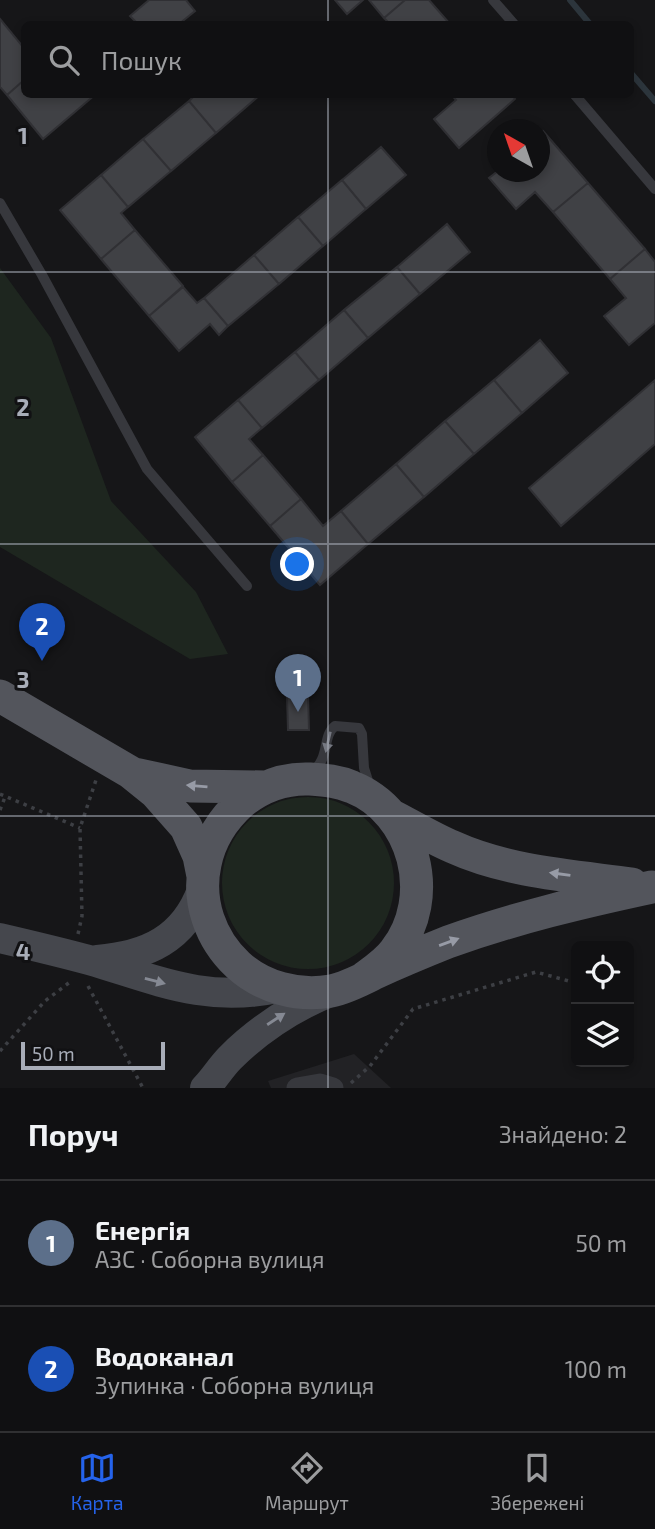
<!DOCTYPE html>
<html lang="uk">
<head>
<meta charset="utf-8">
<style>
	:root { --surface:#101012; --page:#1e1e20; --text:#f1f3f6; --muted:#9c9d9f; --line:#303032; --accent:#2563eb }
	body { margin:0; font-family:"Exo 2",sans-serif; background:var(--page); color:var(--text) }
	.controls { position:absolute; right:21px; bottom:21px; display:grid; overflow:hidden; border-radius:10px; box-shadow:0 4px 10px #0003 }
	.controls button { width:63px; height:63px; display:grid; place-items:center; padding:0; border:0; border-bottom:2px solid var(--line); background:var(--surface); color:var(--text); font:35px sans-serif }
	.compass { position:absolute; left:487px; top:119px; width:63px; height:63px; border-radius:50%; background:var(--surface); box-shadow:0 4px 10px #0003; rotate:320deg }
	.scale { position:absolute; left:21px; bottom:18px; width:144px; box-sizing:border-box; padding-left:7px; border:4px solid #a8adb8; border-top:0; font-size:19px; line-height:24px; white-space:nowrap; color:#a8adb8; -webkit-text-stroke:5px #111113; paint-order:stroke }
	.you { position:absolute; left:298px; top:565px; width:24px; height:24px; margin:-18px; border:5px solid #fff; border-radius:50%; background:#1a73e8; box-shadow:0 0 0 10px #1a73e833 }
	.badge { display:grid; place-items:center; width:46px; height:46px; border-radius:50%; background:var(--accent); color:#fff; font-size:23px; font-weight:700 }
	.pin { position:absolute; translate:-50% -58px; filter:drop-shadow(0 2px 4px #0008) }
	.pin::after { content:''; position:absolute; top:37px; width:24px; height:21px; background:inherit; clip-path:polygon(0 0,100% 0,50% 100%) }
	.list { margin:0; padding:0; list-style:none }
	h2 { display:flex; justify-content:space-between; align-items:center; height:91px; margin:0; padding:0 28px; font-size:30px }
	h2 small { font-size:23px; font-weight:400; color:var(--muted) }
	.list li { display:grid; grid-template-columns:46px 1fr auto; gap:21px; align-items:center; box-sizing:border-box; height:126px; padding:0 28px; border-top:2px solid var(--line) }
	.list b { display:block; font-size:26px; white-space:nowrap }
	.list p { margin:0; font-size:23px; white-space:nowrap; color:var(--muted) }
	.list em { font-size:23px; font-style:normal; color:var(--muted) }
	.icon { flex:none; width:38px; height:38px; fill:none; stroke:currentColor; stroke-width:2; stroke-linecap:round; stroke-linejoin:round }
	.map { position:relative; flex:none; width:655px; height:1088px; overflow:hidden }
	.search { position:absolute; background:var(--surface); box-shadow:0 4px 10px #0003; left:21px; right:21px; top:21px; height:77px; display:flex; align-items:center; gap:18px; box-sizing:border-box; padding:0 24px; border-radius:10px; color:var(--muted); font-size:26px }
	.sheet { height:343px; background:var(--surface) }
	nav { display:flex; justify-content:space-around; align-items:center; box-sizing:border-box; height:98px; border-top:2px solid var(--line); background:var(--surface); font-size:19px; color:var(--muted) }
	nav a { display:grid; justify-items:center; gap:4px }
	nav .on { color:var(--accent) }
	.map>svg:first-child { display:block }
</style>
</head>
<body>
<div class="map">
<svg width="655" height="1088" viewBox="0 0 655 1088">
	<rect width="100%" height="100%" fill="#161618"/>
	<!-- built -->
	<path fill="#222225" d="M354,1054l37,34h-120l-3,-7z"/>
	<!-- green -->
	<path fill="#1e261f" d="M0,268l51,70 60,163 85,91 32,62 -38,5 -190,-112z
		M222 883a86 86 0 1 1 172 0a86 86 0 1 1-172 0Z"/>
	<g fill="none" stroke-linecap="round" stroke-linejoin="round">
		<!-- stream -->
		<path stroke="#2c353c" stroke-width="6" d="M570,0l20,24
			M630,72l25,29"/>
	</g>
	<!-- building -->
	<path fill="#404145" stroke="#303034" stroke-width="2" d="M149,0h37l9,11 -16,13h-41l-8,-8z
		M335,0h28l-16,14z
		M369,0h36l-21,18z
		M405,0h24l21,24h-60l-6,-6z
		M0,19l24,29v32l-17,15 -7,-8z
		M24,80v14h72l-53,45 -36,-44z
		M196,94h65l-45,39 -27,-32z
		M451,94h60l4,5 -56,49 -25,-29 22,-19z
		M189,101l27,32 -45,38 -28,-32z
		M543,131l45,52 -35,29 -18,-20 -19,17 -27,-31 9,-7 42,1v-37z
		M143,139l28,32 -43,36 -27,-32z
		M381,147l25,28 -40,34 -24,-29z
		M101,175l27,32 -7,6 14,17 -34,29 -41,-49z
		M342,180l24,29 -43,37 -25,-29z
		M588,183l57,66 -35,30 -57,-67z
		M298,217l25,29 -44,38 -25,-29z
		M447,224l23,28 -50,42 -23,-27z
		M135,230l48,56 -34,30 -48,-57z
		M645,249l10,13v61l-26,22 -25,-29 22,-18 -16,-19z
		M254,255l25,29 -51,42 -24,-28z
		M397,267l23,27 -52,44 -24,-28z
		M183,287l14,16 7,-5 24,28 -9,9 -9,-11 -31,27 -30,-35z
		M344,310l24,28 -49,42 -24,-28z
		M540,340l28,33 -46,40 -28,-33z
		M295,352l24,28 -57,48 -24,-28z
		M494,380l28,33 -48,41 -29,-33z
		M655,380v64l-94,82 -32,-38z
		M238,400l24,28 -13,11 14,16 -31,27 -37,-45z
		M445,421l29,33 -50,43 -28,-33z
		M263,455l38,44 -31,27 -38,-44z
		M396,464l28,33 -56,47 -27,-33z
		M301,499l22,27 18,-15 27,33 -48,41 -50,-59z
		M287,695h21l1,35h-21z"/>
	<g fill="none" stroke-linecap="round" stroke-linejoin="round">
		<!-- path -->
		<path stroke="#3d3f44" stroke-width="3.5" stroke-dasharray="3.5 5" stroke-linecap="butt" d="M0,794l80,34
			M0,810l5,-13
			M78,934l4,-18 -2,-88 16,-48
			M88,986l55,102
			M0,1051l45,-50 25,-19
			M351,1083l19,-17 43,-57 123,-37 40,11"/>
		<!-- service -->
		<path stroke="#37383d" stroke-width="10" d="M493,0l21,24
			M574,94l81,95
			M0,203l42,72 105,194 100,117
			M313,771c17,-13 9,-35 22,-45l24,2 3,6 2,34 6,19"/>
		<!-- minor -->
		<path stroke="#37383d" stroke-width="21" d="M297,1088l23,-4 13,4"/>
		<!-- secondary -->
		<path stroke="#45474d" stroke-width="30" d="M0,938c30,7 60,14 89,22 68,20 116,43 188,28
			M97,960c50,-4 87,-21 105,-70
			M205,1088c9,-9 16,-21 25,-30 30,-30 63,-51 102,-67"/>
		<!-- primary -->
		<path stroke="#53555c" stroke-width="33" d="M0,696l130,76 26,21 30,34 13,29 4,20
			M135,774l55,12 75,1
			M391,815c21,11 41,23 62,32 55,25 120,29 179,37
			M364,978c11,-8 23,-16 31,-27 42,-54 20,-139 -43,-164 -14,-6 -27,-7 -42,-8 -25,-1 -48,7 -68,23 -19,17 -32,37 -37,62 -8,37 5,75 33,101 24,22 60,32 93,26 15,-3 30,-11 44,-18 24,-11 48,-21 73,-31 67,-24 134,-40 204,-55"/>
	</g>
	<!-- one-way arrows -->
	<defs><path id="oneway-solid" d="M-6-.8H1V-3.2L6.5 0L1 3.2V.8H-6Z" transform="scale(1.75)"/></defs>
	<use fill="#757881" href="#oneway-solid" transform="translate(328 742) rotate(103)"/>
	<g fill="#979ba6">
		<use href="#oneway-solid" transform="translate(197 786) rotate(-175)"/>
		<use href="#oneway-solid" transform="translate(560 874) rotate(-172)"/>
		<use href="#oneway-solid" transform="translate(449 942) rotate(-20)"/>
	</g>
	<g fill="#858993">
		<use href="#oneway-solid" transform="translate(155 981) rotate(15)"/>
		<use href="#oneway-solid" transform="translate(276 1019) rotate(-33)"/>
	</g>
	<!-- grid -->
	<path fill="none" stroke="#a8adb8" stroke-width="2" stroke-opacity="0.55" d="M328,0v24M328,94v994M0,272h655M0,544h655M0,816h655"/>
	<g font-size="23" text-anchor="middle" font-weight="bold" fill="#a8adb8" stroke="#111113" stroke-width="6" stroke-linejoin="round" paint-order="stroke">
		<text x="23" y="144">1</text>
		<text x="23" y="416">2</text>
		<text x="23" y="688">3</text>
		<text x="23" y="960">4</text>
	</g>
</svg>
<div class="controls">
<button><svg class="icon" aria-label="locate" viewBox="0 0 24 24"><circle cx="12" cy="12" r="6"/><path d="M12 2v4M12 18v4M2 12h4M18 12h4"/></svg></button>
<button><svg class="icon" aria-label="layers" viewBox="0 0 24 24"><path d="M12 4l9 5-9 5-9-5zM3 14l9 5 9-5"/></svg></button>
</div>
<svg class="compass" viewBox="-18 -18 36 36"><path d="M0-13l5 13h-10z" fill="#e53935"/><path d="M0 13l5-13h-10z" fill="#9c9d9f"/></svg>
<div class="scale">50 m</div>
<div class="you"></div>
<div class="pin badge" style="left:298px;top:712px;background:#5c6f8a">1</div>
<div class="pin badge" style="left:42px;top:661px;background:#1a4fb4">2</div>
<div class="search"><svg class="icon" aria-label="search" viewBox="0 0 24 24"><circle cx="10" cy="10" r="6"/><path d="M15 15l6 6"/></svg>Пошук</div>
</div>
<section class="sheet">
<h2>Поруч<small>Знайдено: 2</small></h2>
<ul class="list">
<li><span class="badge" style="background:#5c6f8a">1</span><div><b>Енергія</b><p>АЗС · Соборна вулиця</p></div><em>50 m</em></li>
<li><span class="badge" style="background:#1a4fb4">2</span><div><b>Водоканал</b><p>Зупинка · Соборна вулиця</p></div><em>100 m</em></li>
</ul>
</section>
<nav>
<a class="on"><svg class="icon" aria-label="map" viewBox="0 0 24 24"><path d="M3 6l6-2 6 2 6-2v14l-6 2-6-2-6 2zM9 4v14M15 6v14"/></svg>Карта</a>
<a><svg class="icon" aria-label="directions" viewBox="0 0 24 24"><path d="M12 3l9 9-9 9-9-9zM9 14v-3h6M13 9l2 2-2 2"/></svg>Маршрут</a>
<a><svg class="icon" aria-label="saved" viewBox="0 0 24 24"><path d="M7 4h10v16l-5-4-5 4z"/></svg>Збережені</a>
</nav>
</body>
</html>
